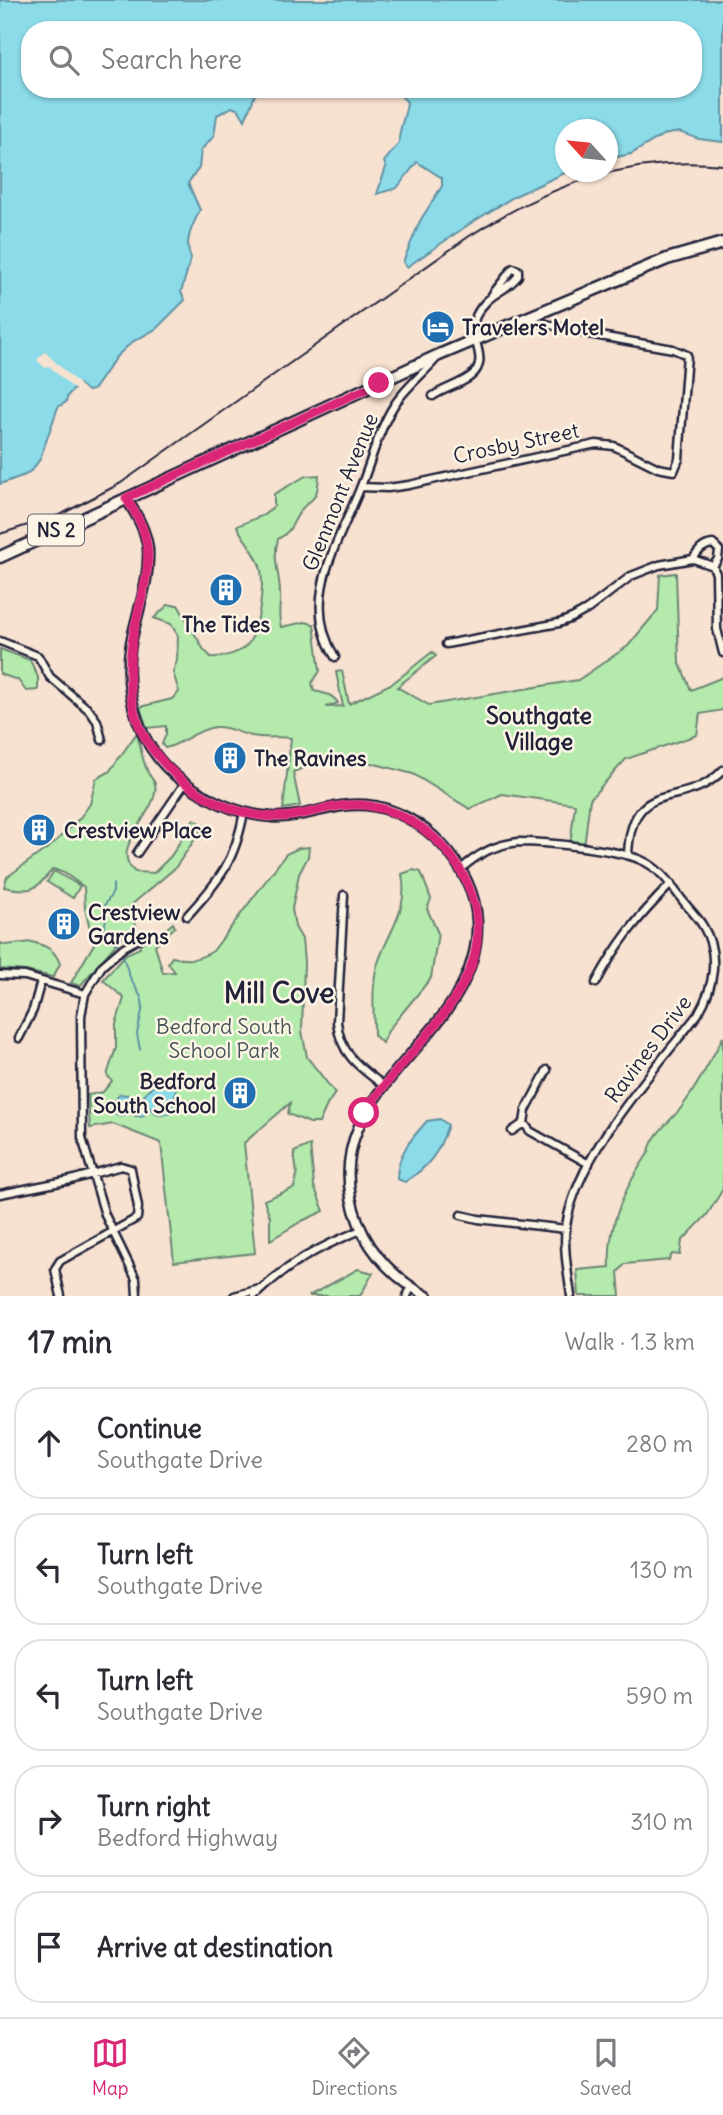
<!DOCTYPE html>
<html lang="en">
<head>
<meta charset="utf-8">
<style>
	:root { --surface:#fff; --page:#f7f7f7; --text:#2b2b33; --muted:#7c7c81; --line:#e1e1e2; --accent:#db2777 }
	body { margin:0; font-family:Delius,sans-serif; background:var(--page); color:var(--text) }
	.compass { position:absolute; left:555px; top:119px; width:63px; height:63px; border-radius:50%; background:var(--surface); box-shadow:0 2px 5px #0004; rotate:297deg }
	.stop { position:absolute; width:21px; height:21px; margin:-16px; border:5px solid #db2777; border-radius:50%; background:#fff }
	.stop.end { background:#db2777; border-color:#fff; box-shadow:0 2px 7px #0008 }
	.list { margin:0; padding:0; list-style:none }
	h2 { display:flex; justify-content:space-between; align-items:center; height:91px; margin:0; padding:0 28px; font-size:30px }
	h2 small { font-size:23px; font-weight:400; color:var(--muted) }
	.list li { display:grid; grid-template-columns:46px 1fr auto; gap:21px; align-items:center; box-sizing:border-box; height:112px; margin:0 14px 14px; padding:0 14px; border:2px solid var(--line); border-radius:28px }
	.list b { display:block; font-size:26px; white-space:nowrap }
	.list p { margin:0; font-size:23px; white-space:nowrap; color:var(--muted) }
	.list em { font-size:23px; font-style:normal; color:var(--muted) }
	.icon { flex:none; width:38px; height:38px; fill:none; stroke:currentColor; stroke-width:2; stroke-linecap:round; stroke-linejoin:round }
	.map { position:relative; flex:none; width:723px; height:1296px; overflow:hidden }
	.search { position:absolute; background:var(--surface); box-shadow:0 2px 5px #0004; left:21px; right:21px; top:21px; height:77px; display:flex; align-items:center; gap:18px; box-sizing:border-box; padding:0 24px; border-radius:28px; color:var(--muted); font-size:26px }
	.sheet { height:721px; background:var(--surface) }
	nav { display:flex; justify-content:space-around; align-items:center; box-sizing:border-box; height:98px; border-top:2px solid var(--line); background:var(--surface); font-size:19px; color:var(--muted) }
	nav a { display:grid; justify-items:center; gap:4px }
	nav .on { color:var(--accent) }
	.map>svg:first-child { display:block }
</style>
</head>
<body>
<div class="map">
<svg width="723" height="1296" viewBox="0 0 723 1296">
	<rect width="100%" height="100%" fill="#f7e1d0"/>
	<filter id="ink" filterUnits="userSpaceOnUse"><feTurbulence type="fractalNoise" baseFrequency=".0143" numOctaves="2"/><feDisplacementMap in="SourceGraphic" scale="14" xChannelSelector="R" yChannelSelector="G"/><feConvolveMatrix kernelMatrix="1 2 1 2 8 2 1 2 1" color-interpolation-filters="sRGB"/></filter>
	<g filter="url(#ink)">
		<!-- green -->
		<path fill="#b4ebad" stroke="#6b8674" stroke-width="2" fill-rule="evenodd" d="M319,475c-1,7 0,16 -5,22 -3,5 -9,7 -12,12 -10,12 -9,22 -24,30 -6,22 2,34 2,55 1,12 -3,20 1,33l24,-5 9,2 6,47 -8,12 2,8c10,2 18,3 24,12l-12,4 17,-1 -7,-34 6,-1 7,33 44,-21 39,-31 4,4 -39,31 32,18 149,-25 50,-34 30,-36 2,-35 16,-2 3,89 12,28 32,-13v33l-23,4 -3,21 -71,24 -36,40 -6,48 -14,-2 5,-41 -73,-10 -32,15 -57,-35 -64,-17 -40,9 -16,6 7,34 -17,3 8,-71c-13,-2 -25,1 -39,-2 -11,-2 -24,-10 -37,-9 -20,3 -32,17 -50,21l-3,-4 4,-10v-8l-19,2 -7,-21 32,-8 7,-7 -6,-20 4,-12 1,-24 -7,-12 -17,-6 14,-13h10l26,45 7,7c12,1 32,-4 39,-16 9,-14 14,-54 11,-71 -3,-16 -17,-29 -24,-44l27,-11 10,-9v-12l32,-18z
			M0,649l30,11 8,17v13l-12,1 -8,-11 -18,-6z
			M137,733c3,13 5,26 10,37 1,5 7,10 8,14 6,28 -49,63 -20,88l19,1 17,-17 23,-37 10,7 -29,42 -45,38 7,23 -15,8 -42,49 -9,-3 23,-39 -9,-35 -1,-22 -20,-14 -11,-4c-18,21 -20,24 -49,18l3,-10 46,-33 26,-25 11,-15 6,-25 13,-7z
			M309,847l-1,10 -9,17 -7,35 3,18 7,12 2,23 -2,69 5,26 28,36 -8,12 -8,18h-9l-22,-9 2,-11 -46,40 11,110 -81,9 -13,-119 -48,-19 -23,4 -2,-33 15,-3 9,-11 -5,-6 9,-27v-24l8,-26 -21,-18 23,-26 14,-6 -2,-14 13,-4 3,9 19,-16 2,4 -20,18 8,28 12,-1 -7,-9 4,-6c17,4 26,3 41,-6l73,-97 13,-6zM163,1080l10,32 -12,3 -12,-8 -13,9 -6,-3 -10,3 8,-21 8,8 7,-2c2,-12 10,-15 20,-21z
			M413,870l8,2 10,27 -4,10 11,24 -7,45 -42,51 -7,14 -8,-8c0,-21 -3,-53 4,-72 11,-33 31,-52 24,-89z
			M54,871l26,15 -7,12 -26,-16z
			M32,942c14,4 23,7 28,22l-7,13 -27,-6 -26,-2v-26l6,2z
			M723,1037v152l-16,26 -25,26 -2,14 -8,-1 -3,6 -44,4 -7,8 2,24h-41l-2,-26 33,-3c-3,-42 15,-80 39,-115 3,-19 24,-32 35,-48 15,-21 27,-44 39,-67z
			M310,1145l4,41 10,25 -22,10 -32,19v-23l-6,-17 30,-12 3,-14 -3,-22z
			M358,1269l15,4 -13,23h-51z"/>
		<!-- water -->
		<path fill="#8bdbe8" stroke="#6191a3" stroke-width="2" d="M0,0h723v142l-24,-3 -20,-7 -16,3 -32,19 -23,5v-29h-42l1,42 -52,24 -47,29 -61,42 -4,-5 17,-41 22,-35v-8l-25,-16 -20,26 -20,6 9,-27 -2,-5 15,-19c-1,-14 7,-27 8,-41l-8,-8 -1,-5h295v-59h-663v59h231l-6,6 -10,25 -6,-10 -7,-3 -15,8 -3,21 -13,14 -2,18 -11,15 12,27c-7,14 -17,32 -9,48l-10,34 4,8 -29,29 -24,13 -16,15 -23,33 -6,1 -8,-7 -11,11 -2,7 -8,5 -18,52 -7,10 -8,6 -25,9z
			M163,1080l7,1 6,7 -3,24c-10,5 -17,3 -24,-5l-1,5 -7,5 -11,-4 -10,3 -10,-3 1,-7 9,-12 8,1 8,8 6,-2c3,-12 11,-15 21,-21z
			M440,1119l8,6c-9,27 -18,41 -43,57l-8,-3c0,-25 14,-40 30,-58z"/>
		<!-- pier -->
		<path fill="#f7e1d0" d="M45,352l43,41 -1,2 -8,-6 -2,3 -28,-26 -4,2 -8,-8z"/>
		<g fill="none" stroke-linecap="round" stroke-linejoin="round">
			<!-- stream -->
			<path stroke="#6191a3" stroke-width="2" d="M113,884v8l-10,16 3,9 -3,21 15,6
				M122,954l9,26 10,17 2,9 -6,28 3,16"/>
			<defs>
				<path id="street" d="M433,396c12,-8 26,-11 38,-20 21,-17 -5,-39 5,-60 11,-23 29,-23 42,-40v-6l-5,-2 -21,27
					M361,487l27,1 21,-3 187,-41 18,2 44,22 16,3 5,-12 8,-104 -14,-6 -90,-16 -56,-14
					M693,559c6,-9 10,-14 20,-15l6,6 -1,9 -5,7
					M0,641l38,15 12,21 39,33 8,11 5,19
					M446,644l113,-21 13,-5 16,-9 43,-33 28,-11 34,-6 20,7 3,8 1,55 6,24
					M335,657c-36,-59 4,-114 26,-171 11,-26 17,-55 32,-79 11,-18 29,-32 43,-48
					M137,853l48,-70
					M628,855c3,-82 55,-42 95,-85
					M461,869c18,-16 34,-24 57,-27 29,0 98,7 123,18 17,7 28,22 39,37 7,10 17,19 23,29 17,29 11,61 -5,88 -44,57 -121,139 -132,212 -3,22 2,48 5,70
					M344,895l-7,127c3,32 22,45 46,63
					M187,916c33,-37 48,-54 57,-104
					M0,975l25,1 60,18
					M596,983c21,-40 43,-67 75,-99
					M19,1038l14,-28 8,-29
					M547,1070l-21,40 -2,13 6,8 59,33
					M512,1131l12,-8
					M0,1194l71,-14 50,-14 10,3 7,38 -1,11 -77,43 -5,8 6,27
					M461,1215l17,4 88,10
					M137,1296l-1,-17 -31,-64 -23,-77 -1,-122 4,-22 17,-28 22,-19 18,-10
					M234,1296l26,-7
					M254,1296c35,-33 63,-48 107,-66
					M407,1296l4,-8"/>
				<path id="secondary" d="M126,498c10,16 20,32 22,51 2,32 -11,63 -17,94 -9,51 9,109 53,139 26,19 56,33 88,35 31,2 62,-15 94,-12 56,5 109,61 111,117 4,122 -173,166 -118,302 12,31 39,57 68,72"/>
				<path id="primary" d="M0,557l439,-202 228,-96 56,-16"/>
			</defs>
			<!-- street casing -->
			<use href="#street" stroke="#22223b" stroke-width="11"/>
			<!-- secondary casing -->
			<use href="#secondary" stroke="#22223b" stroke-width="13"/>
			<!-- primary casing -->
			<use href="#primary" stroke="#22223b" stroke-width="15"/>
			<!-- street -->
			<use href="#street" stroke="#fcf5e5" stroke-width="6"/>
			<!-- secondary -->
			<use href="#secondary" stroke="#fcf5e5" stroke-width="8"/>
			<!-- primary -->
			<use href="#primary" stroke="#fcf5e5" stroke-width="10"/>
			<!-- rail -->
			<path stroke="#22223b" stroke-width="2" d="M0,534l62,-20 59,-31 347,-246c79,-51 159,-82 255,-72"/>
		</g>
	</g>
	<g fill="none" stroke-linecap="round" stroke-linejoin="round" filter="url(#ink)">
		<!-- route -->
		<path stroke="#db2777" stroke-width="9" d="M364,1113c31,-47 77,-84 102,-135 37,-72 -20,-159 -96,-172 -26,-5 -53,6 -79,10 -50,6 -103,-22 -134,-61 -35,-42 -31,-96 -18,-146 5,-20 11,-42 8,-63 -2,-18 -11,-32 -21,-48l253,-115"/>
	</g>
	<!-- icons -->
	<defs>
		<symbol id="hotel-disc" viewBox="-11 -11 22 22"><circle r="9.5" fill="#1f6fb2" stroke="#fcf5e5"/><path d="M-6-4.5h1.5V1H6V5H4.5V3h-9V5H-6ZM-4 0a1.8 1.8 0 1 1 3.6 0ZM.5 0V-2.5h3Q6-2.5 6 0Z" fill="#fff"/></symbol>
		<symbol id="building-disc" viewBox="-11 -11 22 22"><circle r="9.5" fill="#1f6fb2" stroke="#fcf5e5"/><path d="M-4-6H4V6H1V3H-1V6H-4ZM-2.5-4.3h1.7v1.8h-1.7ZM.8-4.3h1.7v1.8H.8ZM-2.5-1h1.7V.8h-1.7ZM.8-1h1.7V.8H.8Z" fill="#fff"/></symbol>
	</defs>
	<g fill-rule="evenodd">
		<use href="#hotel-disc" x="419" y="308" width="38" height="38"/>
		<use href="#building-disc" x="207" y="571" width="38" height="38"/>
		<use href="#building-disc" x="211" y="739" width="38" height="38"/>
		<use href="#building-disc" x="20" y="811" width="38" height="38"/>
		<use href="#building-disc" x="45" y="905" width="38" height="38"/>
		<use href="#building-disc" x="221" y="1074" width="38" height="38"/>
	</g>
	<g text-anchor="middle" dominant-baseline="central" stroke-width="5" stroke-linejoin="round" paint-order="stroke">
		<!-- shield labels -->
		<rect fill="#fcf5e5" stroke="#63616e" stroke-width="2" x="28" y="514.5" width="56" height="31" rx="5"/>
		<g font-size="19" font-weight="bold" fill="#22223b">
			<text x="56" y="530">NS 2</text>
		</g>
		<!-- poi labels -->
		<g font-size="21" font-weight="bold" fill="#22223b" stroke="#fcf5e5" text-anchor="start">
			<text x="462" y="327">Travelers Motel</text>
			<text x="226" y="624" text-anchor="middle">The Tides</text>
			<text x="254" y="758">The Ravines</text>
			<text x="64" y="830">Crestview Place</text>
			<text x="88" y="912">Crestview<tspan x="88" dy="24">Gardens</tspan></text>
			<text x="216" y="1081" text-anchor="end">Bedford<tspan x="216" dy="24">South School</tspan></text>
		</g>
		<!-- street labels -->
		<g font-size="21" fill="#22223b" stroke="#fcf5e5">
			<text transform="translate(516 443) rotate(-12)">Crosby Street</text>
			<text transform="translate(340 492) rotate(-68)">Glenmont Avenue</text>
			<text transform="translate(648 1049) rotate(-53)">Ravines Drive</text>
		</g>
		<!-- park labels -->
		<g font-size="21" fill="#465458" stroke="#fcf5e5">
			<text x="224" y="1026">Bedford South<tspan x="224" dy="24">School Park</tspan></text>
		</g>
		<!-- neighbourhood labels -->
		<g font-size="23" font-weight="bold" fill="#22223b" stroke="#fcf5e5">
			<text x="539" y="715">Southgate<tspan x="539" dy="26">Village</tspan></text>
		</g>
		<!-- district labels -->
		<g font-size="28" font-weight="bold" fill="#22223b" stroke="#fcf5e5">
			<text x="279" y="993">Mill Cove</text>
		</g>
	</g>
</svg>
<svg class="compass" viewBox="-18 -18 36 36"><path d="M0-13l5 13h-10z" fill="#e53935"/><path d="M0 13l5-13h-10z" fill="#7c7c81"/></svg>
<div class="stop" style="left:364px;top:1113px"></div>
<div class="stop end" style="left:379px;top:383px"></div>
<div class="search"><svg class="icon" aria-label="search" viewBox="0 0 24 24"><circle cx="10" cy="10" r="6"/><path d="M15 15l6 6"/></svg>Search here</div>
</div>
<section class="sheet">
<h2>17 min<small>Walk · 1.3 km</small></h2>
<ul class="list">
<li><svg class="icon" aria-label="ahead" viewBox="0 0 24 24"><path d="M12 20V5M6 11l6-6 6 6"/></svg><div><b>Continue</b><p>Southgate Drive</p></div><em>280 m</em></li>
<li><svg class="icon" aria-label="left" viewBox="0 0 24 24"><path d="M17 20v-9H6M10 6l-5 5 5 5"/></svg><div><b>Turn left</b><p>Southgate Drive</p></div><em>130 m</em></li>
<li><svg class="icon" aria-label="left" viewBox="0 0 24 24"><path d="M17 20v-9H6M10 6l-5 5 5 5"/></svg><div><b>Turn left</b><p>Southgate Drive</p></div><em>590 m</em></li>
<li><svg class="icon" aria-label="right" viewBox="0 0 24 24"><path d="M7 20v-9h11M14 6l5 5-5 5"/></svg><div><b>Turn right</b><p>Bedford Highway</p></div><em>310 m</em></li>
<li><svg class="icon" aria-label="arrive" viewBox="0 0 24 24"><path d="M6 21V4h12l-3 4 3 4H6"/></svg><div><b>Arrive at destination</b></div></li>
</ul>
</section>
<nav>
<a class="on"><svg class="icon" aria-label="map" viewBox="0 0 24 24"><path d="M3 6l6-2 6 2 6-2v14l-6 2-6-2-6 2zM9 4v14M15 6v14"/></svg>Map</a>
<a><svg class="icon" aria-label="directions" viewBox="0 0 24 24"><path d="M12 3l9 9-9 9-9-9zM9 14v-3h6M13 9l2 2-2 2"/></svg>Directions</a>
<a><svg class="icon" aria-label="saved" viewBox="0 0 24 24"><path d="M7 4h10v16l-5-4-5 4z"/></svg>Saved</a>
</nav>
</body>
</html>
